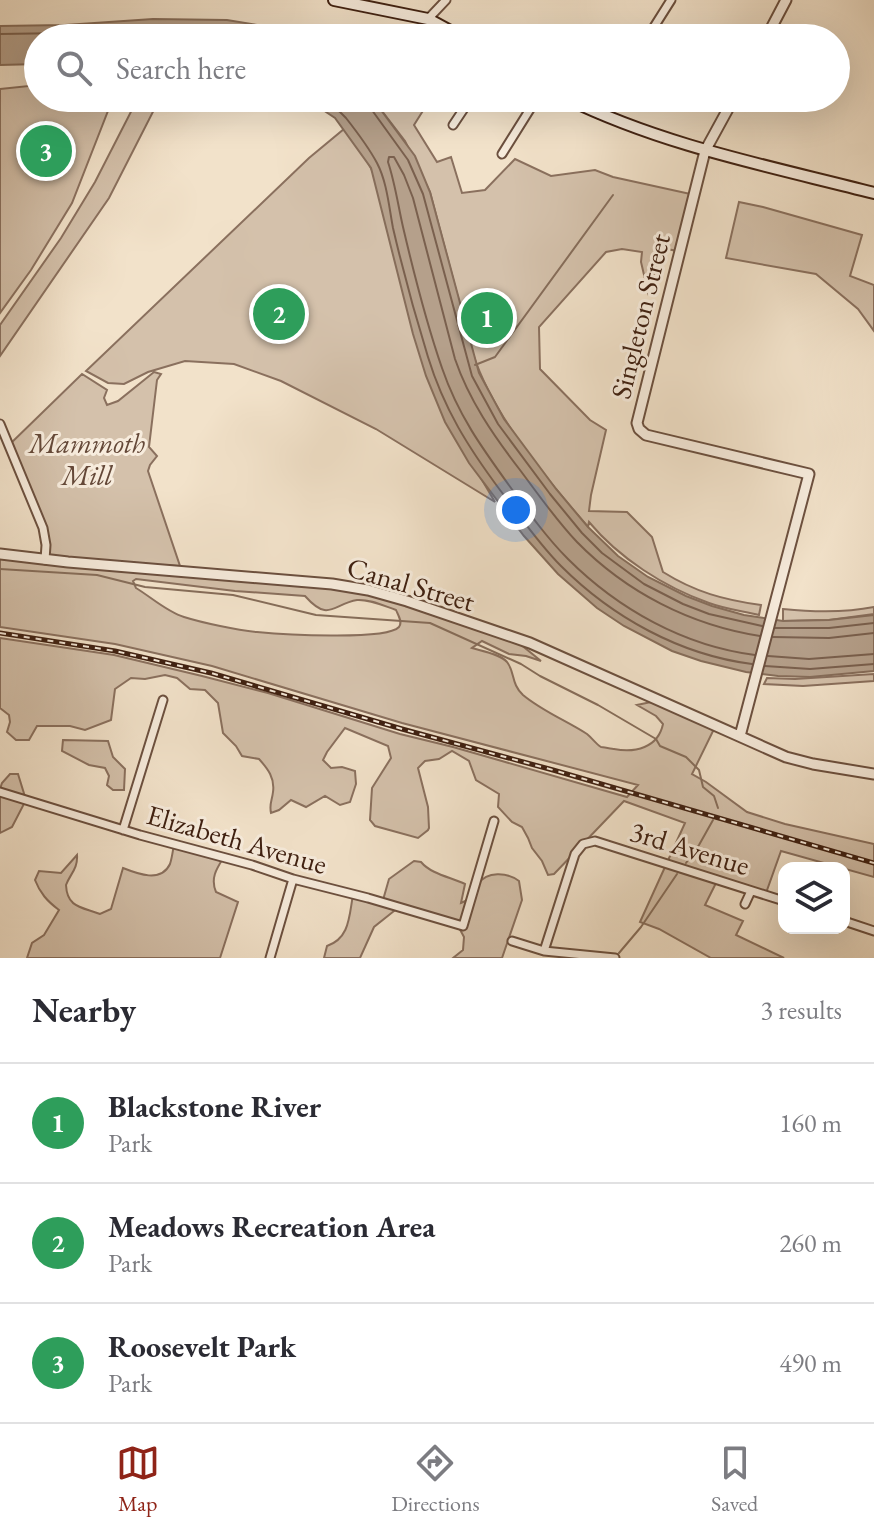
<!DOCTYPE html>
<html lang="en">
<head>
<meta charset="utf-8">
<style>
	:root { --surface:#fff; --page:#f2f2f3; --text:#2b2b33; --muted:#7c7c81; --line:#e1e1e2; --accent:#8f2418 }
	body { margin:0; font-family:"EB Garamond",serif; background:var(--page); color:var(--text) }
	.controls { position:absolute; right:24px; bottom:24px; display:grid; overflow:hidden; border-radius:16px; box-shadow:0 8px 32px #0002 }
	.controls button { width:72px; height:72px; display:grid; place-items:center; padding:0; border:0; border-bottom:2px solid var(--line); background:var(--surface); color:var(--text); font:40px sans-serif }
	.you { position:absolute; left:516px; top:510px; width:28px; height:28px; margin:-20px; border:6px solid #fff; border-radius:50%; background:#1a73e8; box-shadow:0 0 0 12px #1a73e833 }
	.badge { display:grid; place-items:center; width:52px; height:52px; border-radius:50%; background:var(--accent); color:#fff; font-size:26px; font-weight:700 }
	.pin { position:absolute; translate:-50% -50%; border:4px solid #fff; box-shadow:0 2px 8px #0006 }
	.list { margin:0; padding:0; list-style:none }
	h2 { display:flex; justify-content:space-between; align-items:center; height:104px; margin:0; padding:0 32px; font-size:34px }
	h2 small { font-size:26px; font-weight:400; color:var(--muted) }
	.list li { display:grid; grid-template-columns:52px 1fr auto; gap:24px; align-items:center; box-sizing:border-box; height:120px; padding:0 32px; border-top:2px solid var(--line) }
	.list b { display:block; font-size:30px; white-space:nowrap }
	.list p { margin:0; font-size:26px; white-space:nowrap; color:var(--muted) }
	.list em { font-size:26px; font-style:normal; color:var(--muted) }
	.icon { flex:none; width:44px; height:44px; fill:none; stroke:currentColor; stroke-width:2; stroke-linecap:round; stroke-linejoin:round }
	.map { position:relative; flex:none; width:874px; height:958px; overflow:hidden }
	.search { position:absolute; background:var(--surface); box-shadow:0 8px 32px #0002; left:24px; right:24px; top:24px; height:88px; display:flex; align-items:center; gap:20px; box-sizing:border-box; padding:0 28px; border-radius:44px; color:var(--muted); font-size:30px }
	.sheet { height:464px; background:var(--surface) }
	nav { display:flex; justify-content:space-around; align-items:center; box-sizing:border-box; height:112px; border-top:2px solid var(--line); background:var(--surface); font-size:22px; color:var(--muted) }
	nav a { display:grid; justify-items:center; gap:4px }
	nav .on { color:var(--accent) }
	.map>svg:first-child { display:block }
</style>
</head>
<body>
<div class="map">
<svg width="874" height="958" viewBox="0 0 874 958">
	<rect width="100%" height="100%" fill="#f2e2ca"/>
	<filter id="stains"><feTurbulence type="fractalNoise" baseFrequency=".0025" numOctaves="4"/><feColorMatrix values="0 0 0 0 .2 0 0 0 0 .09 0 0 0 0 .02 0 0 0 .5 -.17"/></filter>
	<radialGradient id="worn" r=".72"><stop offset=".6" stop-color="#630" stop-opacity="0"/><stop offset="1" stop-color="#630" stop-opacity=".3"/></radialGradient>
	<!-- green -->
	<path fill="#d4c1ab" stroke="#8a705e" stroke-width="2" fill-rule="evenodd" d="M38,85v13h75l-41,105 -41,67 -31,43v-224z
		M138,98h22l-51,100 -109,158v-31l61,-87 34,-56z
		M372,98h59l-17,27 23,37 14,-5 11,36 23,-3 30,-31 36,17 44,-6 18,7 82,18 -13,57 -20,-4 -14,44 -7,-30 1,-10 -20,-3 -16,3 -67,75 1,42 50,51 16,10 -15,65 -2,16 38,1 25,25 11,35c32,20 61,28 98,33l-2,10c-17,-4 -34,-6 -50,-12 -45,-16 -90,-45 -120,-81l-1,5c-43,-50 -94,-110 -115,-173l-43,-162 -25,-51z
		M344,129l20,26 12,23 99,290 20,34 -119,-73 -95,-48 -47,-17 -49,-3 -37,11 -24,12 -16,-1 -22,-12 223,-213z
		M739,202l24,5 99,28 -12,41 24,9v46l-16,-22 -42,-35 -90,-16z
		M154,372l7,2 -4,6 -8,67 8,9 -7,9 -2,6 32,95 -16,-1v7l202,18 154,54 21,17 -15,-5 -17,-2 -27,-13 -10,7c10,3 28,6 35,14 8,10 4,22 16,33 19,16 44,26 64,39 5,4 9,10 14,13 1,0 12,2 13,2 21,4 44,-1 49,-25l-7,-8 -19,-11 14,-3 9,1 55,24 -23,47 14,8 41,30 38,12 89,20v33l-93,-26 -15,42 -48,-14 -13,26 38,16 -7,14 48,23h-73l-52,-29 -19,-7 45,-99 -61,-22 -70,73 -6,1 -6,-14 -10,-13 -4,-10 -6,-11 -10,-5 -14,-15 1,-13 -23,-14 -7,-19 -17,-10 -13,8 -14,2 -7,7 10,39 1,21 -1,2 -10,8 -43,-12 -5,-6 2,-32 19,-30 -3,-12 -43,-18 -18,24 -4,8 8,8 11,-1 13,4 1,13 -6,18 -10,3 -15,-9 -19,11 -15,-7 -12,10 -8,3c-2,-9 1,-12 2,-21 2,-14 -5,-23 -14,-33l-17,-3 -6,-10 -13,-13 -5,-30 -13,-13 -15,-1 -13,-11 -12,-3 -20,4 -14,-1 -16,11 -4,31 -26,10 -15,-4h-33l-8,14h-13l-9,-8 3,-10 -1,-7 -9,-7v-70l114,17 88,21 66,17 132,41 53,13 174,50 11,-12 -236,-62 -190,-57 -97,-22 -115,-17v-73l42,5 4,-14 -37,-100 73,-71 25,16 -3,8 3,7 11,-4zM136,579l99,12 70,5c24,27 28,8 52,4 13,-1 27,6 39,10 2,5 7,12 3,17 -13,14 -121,7 -142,5 -20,-2 -54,-9 -73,-15 -17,-5 -33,-20 -48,-29l-3,-7z
		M874,607v7l-45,6 -46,1v-12c30,3 61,4 91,-2z
		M874,674v7l-71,5 -39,-2 3,-6 28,1z
		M63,740l45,1 5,16 12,12 -1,21h-11l-6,-5 2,-9 -4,-8 -16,-3 -27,-14z
		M10,774h8l8,26 -14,27 -12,6v-44l2,-6z
		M174,844l50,13c-7,11 -14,21 -8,35l22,10 -18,56h-193l5,-15 12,-8 15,-25c-12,-9 -19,-17 -24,-30l4,-9 22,2 16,-18c1,14 -7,19 -11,30 1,23 16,22 34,29l11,-5 12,-41c15,6 38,15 47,-4 2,-6 3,-14 4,-20z
		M414,861l7,1c10,12 29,15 44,22l-4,19c11,-4 10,-10 17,-19 9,-13 29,-12 41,-3l3,19 -20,58h-49l10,-8 1,-13 -7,-13 -58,-17 -25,20 -14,31h-36l3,-12c23,-8 22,-30 26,-51l30,5 6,-21z"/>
	<!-- water -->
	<path fill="#b5a08b" stroke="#866d5a" stroke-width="2" d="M153,19l74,1 36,6 39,12h-264v26l-38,1v-39l65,-1z
		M305,98h67l43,58 15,36 49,181 25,46 52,70 32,38 30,29 30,21 38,19 26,10 32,9 39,6 46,-1 45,-5v56l-64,6 -32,-1 -32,-4 -45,-11 -29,-10 -48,-25 -27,-18 -39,-34 -34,-38 -55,-73 -24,-41 -19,-46 -13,-42 -42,-166 -36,-50z"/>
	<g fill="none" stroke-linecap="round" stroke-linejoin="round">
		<!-- shore -->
		<path stroke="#7a604e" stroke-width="2" d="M0,34l66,-1 100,-6 61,1 34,6 14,4
			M319,98l21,14 6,6c11,14 23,30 31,45 10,19 12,44 16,65 10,43 22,87 35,129 16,52 40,90 72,133 20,26 38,53 61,76 51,51 119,89 191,98
			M367,98l2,8 39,54 15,34 49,182 26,48 52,70 32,39 20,20 42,31 39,20 26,10 53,12
			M775,628h54l45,-5
			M773,637l56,1 45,-5
			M755,655c-71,-9 -137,-46 -187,-96 -21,-21 -39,-46 -57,-71 -29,-40 -53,-73 -69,-120 -16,-46 -28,-94 -39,-141 -5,-22 -8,-44 -15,-65l1,-5h5l10,18 9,23 42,161c14,41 38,76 65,111 18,24 36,50 57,72 49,50 113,83 183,94
			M768,656l41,3 65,-5
			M765,666l45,3 64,-5"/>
		<!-- stream -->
		<path stroke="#866d5a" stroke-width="2" d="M475,365l20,-8 118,-162
			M0,569l97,6 48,12 88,8 83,20 114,8 91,41 19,12 58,29 58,34 4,7 26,11 13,13 4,17 11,9 4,12
			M686,863l13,-18 14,-25
			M619,953l22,-26 36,-53"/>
		<defs>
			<path id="minor" d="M428,19l18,-19
				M647,38l24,-38
				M599,114l10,-16
				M453,125l18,-27
				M502,154l35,-56
				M0,424l43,104 3,17 -1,15
				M0,792l140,43 112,30 41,14 75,19 95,28 31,-105
				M123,830l40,-130
				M745,904l6,-13
				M844,921l30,10
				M512,941l32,10 71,7
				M544,951l31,-97 8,-10 12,-3 189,60
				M270,958l23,-79"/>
			<path id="tertiary" d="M766,38l20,-38
				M734,98l-29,53 -68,272 2,6 7,6 163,39 -69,262
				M0,554l68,8 264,22 36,6 39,11 123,42 256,114 27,7 61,10"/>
			<path id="secondary" d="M334,0l94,19 35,19
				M566,98c98,48 203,68 308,95"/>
		</defs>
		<!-- minor casing -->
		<use href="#minor" stroke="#6c503f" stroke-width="11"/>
		<!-- tertiary casing -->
		<use href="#tertiary" stroke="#6c503f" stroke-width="13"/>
		<!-- secondary casing -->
		<use href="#secondary" stroke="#3f2011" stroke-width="14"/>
		<!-- minor -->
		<use href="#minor" stroke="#f7ecdd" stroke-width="7"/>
		<!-- tertiary -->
		<use href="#tertiary" stroke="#f7ecdd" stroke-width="9"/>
		<!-- secondary -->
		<use href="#secondary" stroke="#f7ecdd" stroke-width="10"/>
		<defs>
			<path id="rail" d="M0,633l115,18 96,22 191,56 151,41 321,93"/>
		</defs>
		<!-- rail casing -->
		<use href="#rail" stroke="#3f2011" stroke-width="5"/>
		<!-- rail -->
		<use href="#rail" stroke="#f7ecdd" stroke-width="2" stroke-dasharray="6" stroke-linecap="butt"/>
	</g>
	<g text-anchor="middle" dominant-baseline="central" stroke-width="6" stroke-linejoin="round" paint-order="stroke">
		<!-- street labels -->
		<g font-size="28" fill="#3f2011" stroke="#f7ecdd">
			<text transform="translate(640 316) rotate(-76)">Singleton Street</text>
			<text transform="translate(411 584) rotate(16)">Canal Street</text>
			<text transform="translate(237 839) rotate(16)">Elizabeth Avenue</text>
			<text transform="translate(690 848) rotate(17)">3rd Avenue</text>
		</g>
		<!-- park labels -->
		<g font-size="28" font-style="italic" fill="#644838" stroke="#f7ecdd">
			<text x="87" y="443">Mammoth<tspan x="87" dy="32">Mill</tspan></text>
		</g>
	</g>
	<rect width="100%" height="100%" filter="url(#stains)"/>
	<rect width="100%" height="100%" fill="url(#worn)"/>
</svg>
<div class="controls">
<button><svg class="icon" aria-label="layers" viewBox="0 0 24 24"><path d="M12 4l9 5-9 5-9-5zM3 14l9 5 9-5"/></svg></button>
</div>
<div class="you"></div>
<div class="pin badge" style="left:487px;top:318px;background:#2e9e5b">1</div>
<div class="pin badge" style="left:279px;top:314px;background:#2e9e5b">2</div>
<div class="pin badge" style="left:46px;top:151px;background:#2e9e5b">3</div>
<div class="search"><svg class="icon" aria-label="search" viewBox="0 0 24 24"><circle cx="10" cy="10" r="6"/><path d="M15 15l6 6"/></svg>Search here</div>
</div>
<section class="sheet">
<h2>Nearby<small>3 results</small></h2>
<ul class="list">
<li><span class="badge" style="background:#2e9e5b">1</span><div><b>Blackstone River</b><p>Park</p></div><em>160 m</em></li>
<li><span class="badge" style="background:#2e9e5b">2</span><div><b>Meadows Recreation Area</b><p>Park</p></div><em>260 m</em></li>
<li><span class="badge" style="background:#2e9e5b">3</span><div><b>Roosevelt Park</b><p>Park</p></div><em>490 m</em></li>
</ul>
</section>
<nav>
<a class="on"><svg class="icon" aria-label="map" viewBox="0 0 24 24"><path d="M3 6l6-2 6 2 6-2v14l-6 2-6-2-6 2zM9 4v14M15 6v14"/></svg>Map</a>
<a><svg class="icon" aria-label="directions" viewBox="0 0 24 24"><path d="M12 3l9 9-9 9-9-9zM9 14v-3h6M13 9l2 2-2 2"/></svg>Directions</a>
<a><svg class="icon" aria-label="saved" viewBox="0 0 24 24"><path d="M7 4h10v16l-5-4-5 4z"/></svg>Saved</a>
</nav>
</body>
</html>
